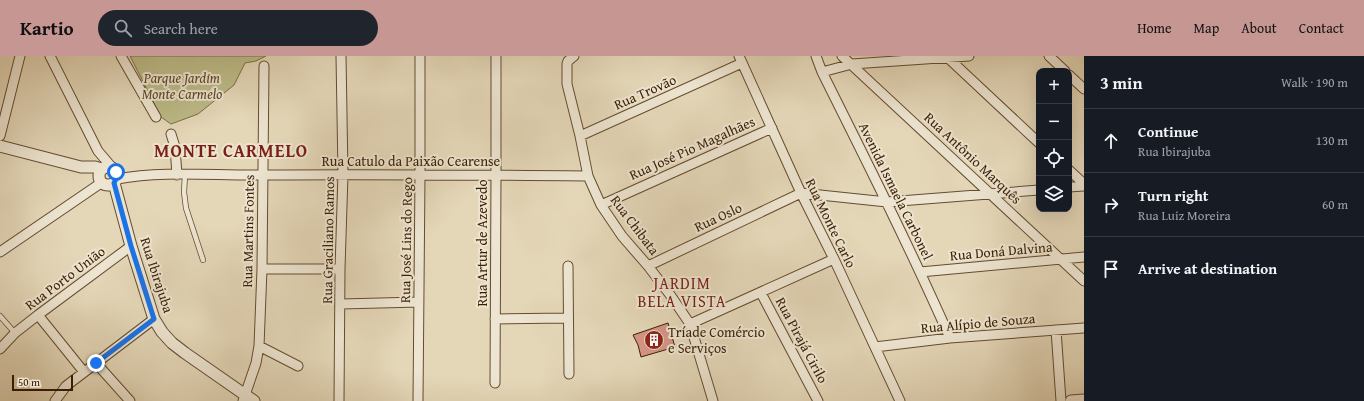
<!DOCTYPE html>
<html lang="en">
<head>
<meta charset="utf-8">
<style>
	:root { --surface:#171b24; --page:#20242c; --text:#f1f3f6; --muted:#9ea1a6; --line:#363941; --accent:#c59692 }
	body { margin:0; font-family:"Gentium Book Plus",serif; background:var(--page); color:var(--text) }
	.controls { position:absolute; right:12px; top:12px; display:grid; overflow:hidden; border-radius:8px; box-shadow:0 4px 16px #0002 }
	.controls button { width:36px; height:36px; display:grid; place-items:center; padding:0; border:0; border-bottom:1px solid var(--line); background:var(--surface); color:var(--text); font:20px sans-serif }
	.scale { position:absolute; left:12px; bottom:10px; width:61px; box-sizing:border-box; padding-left:4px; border:2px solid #3b1e03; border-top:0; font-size:11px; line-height:14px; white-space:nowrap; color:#3b1e03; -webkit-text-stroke:3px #ede5d1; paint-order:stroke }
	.stop { position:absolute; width:12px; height:12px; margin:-9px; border:3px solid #1a73e8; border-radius:50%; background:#fff }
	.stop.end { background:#1a73e8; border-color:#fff; box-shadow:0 1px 4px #0008 }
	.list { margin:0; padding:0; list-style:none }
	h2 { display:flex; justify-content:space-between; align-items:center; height:52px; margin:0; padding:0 16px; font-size:17px }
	h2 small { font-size:13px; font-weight:400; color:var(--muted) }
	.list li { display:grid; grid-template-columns:26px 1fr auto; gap:12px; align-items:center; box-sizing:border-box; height:64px; padding:0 16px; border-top:1px solid var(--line) }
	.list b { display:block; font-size:15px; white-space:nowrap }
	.list p { margin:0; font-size:13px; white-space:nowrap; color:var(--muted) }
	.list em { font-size:13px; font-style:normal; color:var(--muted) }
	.icon { flex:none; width:22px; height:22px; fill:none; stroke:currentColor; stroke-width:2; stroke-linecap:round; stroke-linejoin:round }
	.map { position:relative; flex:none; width:1084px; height:345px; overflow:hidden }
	header { display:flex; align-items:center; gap:24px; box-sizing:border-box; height:56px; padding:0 20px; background:var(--accent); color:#111 }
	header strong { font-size:19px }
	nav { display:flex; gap:22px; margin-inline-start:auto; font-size:14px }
	.search { width:280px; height:36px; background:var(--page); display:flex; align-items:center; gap:10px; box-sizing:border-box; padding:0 14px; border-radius:22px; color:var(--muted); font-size:15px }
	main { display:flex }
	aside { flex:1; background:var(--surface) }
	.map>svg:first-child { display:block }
</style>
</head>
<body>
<header>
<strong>Kartio</strong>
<div class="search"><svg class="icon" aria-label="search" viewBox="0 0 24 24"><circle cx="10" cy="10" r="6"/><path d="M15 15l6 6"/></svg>Search here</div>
<nav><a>Home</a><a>Map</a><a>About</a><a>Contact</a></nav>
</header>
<main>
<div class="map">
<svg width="1084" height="345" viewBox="0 0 1084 345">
	<rect width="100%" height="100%" fill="#e4d7b8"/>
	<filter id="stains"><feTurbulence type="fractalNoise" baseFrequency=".005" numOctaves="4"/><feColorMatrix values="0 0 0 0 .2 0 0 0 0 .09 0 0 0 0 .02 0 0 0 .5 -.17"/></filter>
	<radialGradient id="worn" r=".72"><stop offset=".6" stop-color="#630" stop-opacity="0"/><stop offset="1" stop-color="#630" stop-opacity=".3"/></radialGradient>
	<!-- green -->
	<path fill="#bcbc89" stroke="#7c6d46" d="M130,0h136l-10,5 -11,2 -11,22 -36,29 -27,10 -10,-7z"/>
	<!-- building -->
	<path fill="#d59586" stroke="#3b1e03" d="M668,267l7,24 -34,10 -3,-12 -5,-10z"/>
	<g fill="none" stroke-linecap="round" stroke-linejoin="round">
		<defs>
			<path id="service" d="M185,119l-1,17 2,16 17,52
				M0,260l15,17"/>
			<path id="minor" d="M50,0l48,95 17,20
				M121,0l35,61
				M574,0l-6,5 -1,3v20l13,52 8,40 13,29 21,31 26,30 23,30 19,28 23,77
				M739,0l62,137 33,66 66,142
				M816,0l6,16c44,88 88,176 128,266
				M842,0l242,225
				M946,0l93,87
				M1049,0l16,15
				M822,16l30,-8 117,-8
				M1069,19l15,14
				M171,78l4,13 2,28
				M0,80l20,-80
				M580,80l162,-73
				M1069,114l15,14
				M117,123c48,-9 99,-3 148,-4 108,-1 215,0 323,1
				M1069,131l15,-1
				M601,149l171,-77
				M0,196l101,-69
				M568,210l1,108
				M648,210l153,-73 86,9 152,-12
				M262,213h78
				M920,216l164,-15
				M761,237l57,108
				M341,248l78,-2
				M38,259l46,57
				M495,263l73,-1
				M690,268l144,-65
				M1056,274l5,71
				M259,290l39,20
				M875,291l75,-9 134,-10
				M0,293l15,-16 23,-18 93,-69
				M96,307l34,38
				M495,327l1,-208v-119
				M55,345l11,-15 88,-67
				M243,345l13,-38 3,-17 3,-77 2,-203
				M339,345l1,-132 3,-95 -2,-118
				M418,345l2,-226v-119"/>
			<path id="tertiary" d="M0,90l81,21h14l7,2
				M99 120a9 9 0 1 1 18 0a9 9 0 1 1-18 0Z
				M114,127l17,63 23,73 8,13 10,11 13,10 69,48
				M1071,345l13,-1"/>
		</defs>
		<!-- service casing -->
		<use href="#service" stroke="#654c30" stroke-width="6"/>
		<!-- minor casing -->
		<use href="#minor" stroke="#654c30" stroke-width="11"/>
		<!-- tertiary casing -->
		<use href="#tertiary" stroke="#654c30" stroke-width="13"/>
		<!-- service -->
		<use href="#service" stroke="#ede5d1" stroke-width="4.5"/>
		<!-- minor -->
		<use href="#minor" stroke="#ede5d1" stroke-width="9"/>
		<!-- tertiary -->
		<use href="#tertiary" stroke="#ede5d1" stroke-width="11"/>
	</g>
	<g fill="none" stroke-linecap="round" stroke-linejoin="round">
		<!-- route -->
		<path stroke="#1a73e8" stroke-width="5" d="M96,307l58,-44 -23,-73 -17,-63 3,-6 -1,-5"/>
	</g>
	<!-- icons -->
	<defs>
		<symbol id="building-disc" viewBox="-11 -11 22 22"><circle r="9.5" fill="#8f2418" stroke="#ede5d1"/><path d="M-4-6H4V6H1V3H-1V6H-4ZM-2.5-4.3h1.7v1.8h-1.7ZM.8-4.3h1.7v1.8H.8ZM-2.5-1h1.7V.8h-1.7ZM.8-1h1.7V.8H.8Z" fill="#fff"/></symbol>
	</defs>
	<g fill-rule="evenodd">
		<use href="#building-disc" x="643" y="273" width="22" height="22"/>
	</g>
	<g text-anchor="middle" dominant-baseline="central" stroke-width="4" stroke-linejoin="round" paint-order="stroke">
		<!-- park labels -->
		<g font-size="14" font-style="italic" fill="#5b4624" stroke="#ede5d1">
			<text x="182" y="22">Parque Jardim<tspan x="182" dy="16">Monte Carmelo</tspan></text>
		</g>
		<!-- street labels -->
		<g font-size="14" fill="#3b1e03" stroke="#ede5d1">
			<text transform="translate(645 36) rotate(-24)">Rua Trovão</text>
			<text transform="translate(692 92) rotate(-24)">Rua José Pio Magalhães</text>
			<text transform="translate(973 102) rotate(43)">Rua Antônio Marquês</text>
			<text x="411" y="105">Rua Catulo da Paixão Cearense</text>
			<text transform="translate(896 135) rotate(64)">Avenida Ismaela Carbonel</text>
			<text transform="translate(718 161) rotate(-25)">Rua Oslo</text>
			<text transform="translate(831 167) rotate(64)">Rua Monte Carlo</text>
			<text transform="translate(635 169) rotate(53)">Rua Chibata</text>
			<text transform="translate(248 175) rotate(-89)">Rua Martins Fontes</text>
			<text transform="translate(328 184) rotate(-89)">Rua Graciliano Ramos</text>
			<text transform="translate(406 184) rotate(-89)">Rua José Lins do Rego</text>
			<text transform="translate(482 187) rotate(-90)">Rua Artur de Azevedo</text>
			<text transform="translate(1001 195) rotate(-5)">Rua Doná Dalvina</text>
			<text transform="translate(157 219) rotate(72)">Rua Ibirajuba</text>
			<text transform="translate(65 222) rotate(-37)">Rua Porto União</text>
			<text transform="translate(978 267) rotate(-5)">Rua Alípio de Souza</text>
			<text transform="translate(802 284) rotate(62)">Rua Pirajá Cirilo</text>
		</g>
		<!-- poi labels -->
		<g font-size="14" fill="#3b1e03" stroke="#ede5d1" text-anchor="start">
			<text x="668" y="276">Tríade Comércio<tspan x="668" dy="16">e Serviços</tspan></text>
		</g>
		<!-- quarter labels -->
		<g font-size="16" letter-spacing="1" fill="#7a1f14" stroke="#ede5d1">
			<text x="682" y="227">JARDIM<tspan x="682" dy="18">BELA VISTA</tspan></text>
		</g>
		<!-- district labels -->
		<g font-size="18" font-weight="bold" letter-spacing="1" fill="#7a1f14" stroke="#ede5d1">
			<text x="231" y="94">MONTE CARMELO</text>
		</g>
	</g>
	<rect width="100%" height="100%" filter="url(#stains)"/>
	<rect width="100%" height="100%" fill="url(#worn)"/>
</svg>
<div class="controls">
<button>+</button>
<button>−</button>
<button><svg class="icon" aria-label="locate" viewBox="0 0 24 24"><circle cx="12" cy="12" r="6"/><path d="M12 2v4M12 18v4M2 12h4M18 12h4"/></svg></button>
<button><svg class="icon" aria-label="layers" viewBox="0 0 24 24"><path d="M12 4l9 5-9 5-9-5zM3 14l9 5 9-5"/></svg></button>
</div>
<div class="scale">50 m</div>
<div class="stop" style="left:116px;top:116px"></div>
<div class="stop end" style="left:96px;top:307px"></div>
</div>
<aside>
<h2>3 min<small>Walk · 190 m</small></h2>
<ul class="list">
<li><svg class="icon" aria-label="ahead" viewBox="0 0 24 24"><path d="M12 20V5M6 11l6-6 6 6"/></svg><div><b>Continue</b><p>Rua Ibirajuba</p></div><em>130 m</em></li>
<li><svg class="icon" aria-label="right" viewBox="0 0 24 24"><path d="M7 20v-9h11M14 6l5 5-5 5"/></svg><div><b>Turn right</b><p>Rua Luiz Moreira</p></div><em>60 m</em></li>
<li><svg class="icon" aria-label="arrive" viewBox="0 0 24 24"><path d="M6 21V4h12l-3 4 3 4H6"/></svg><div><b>Arrive at destination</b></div></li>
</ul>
</aside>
</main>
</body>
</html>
